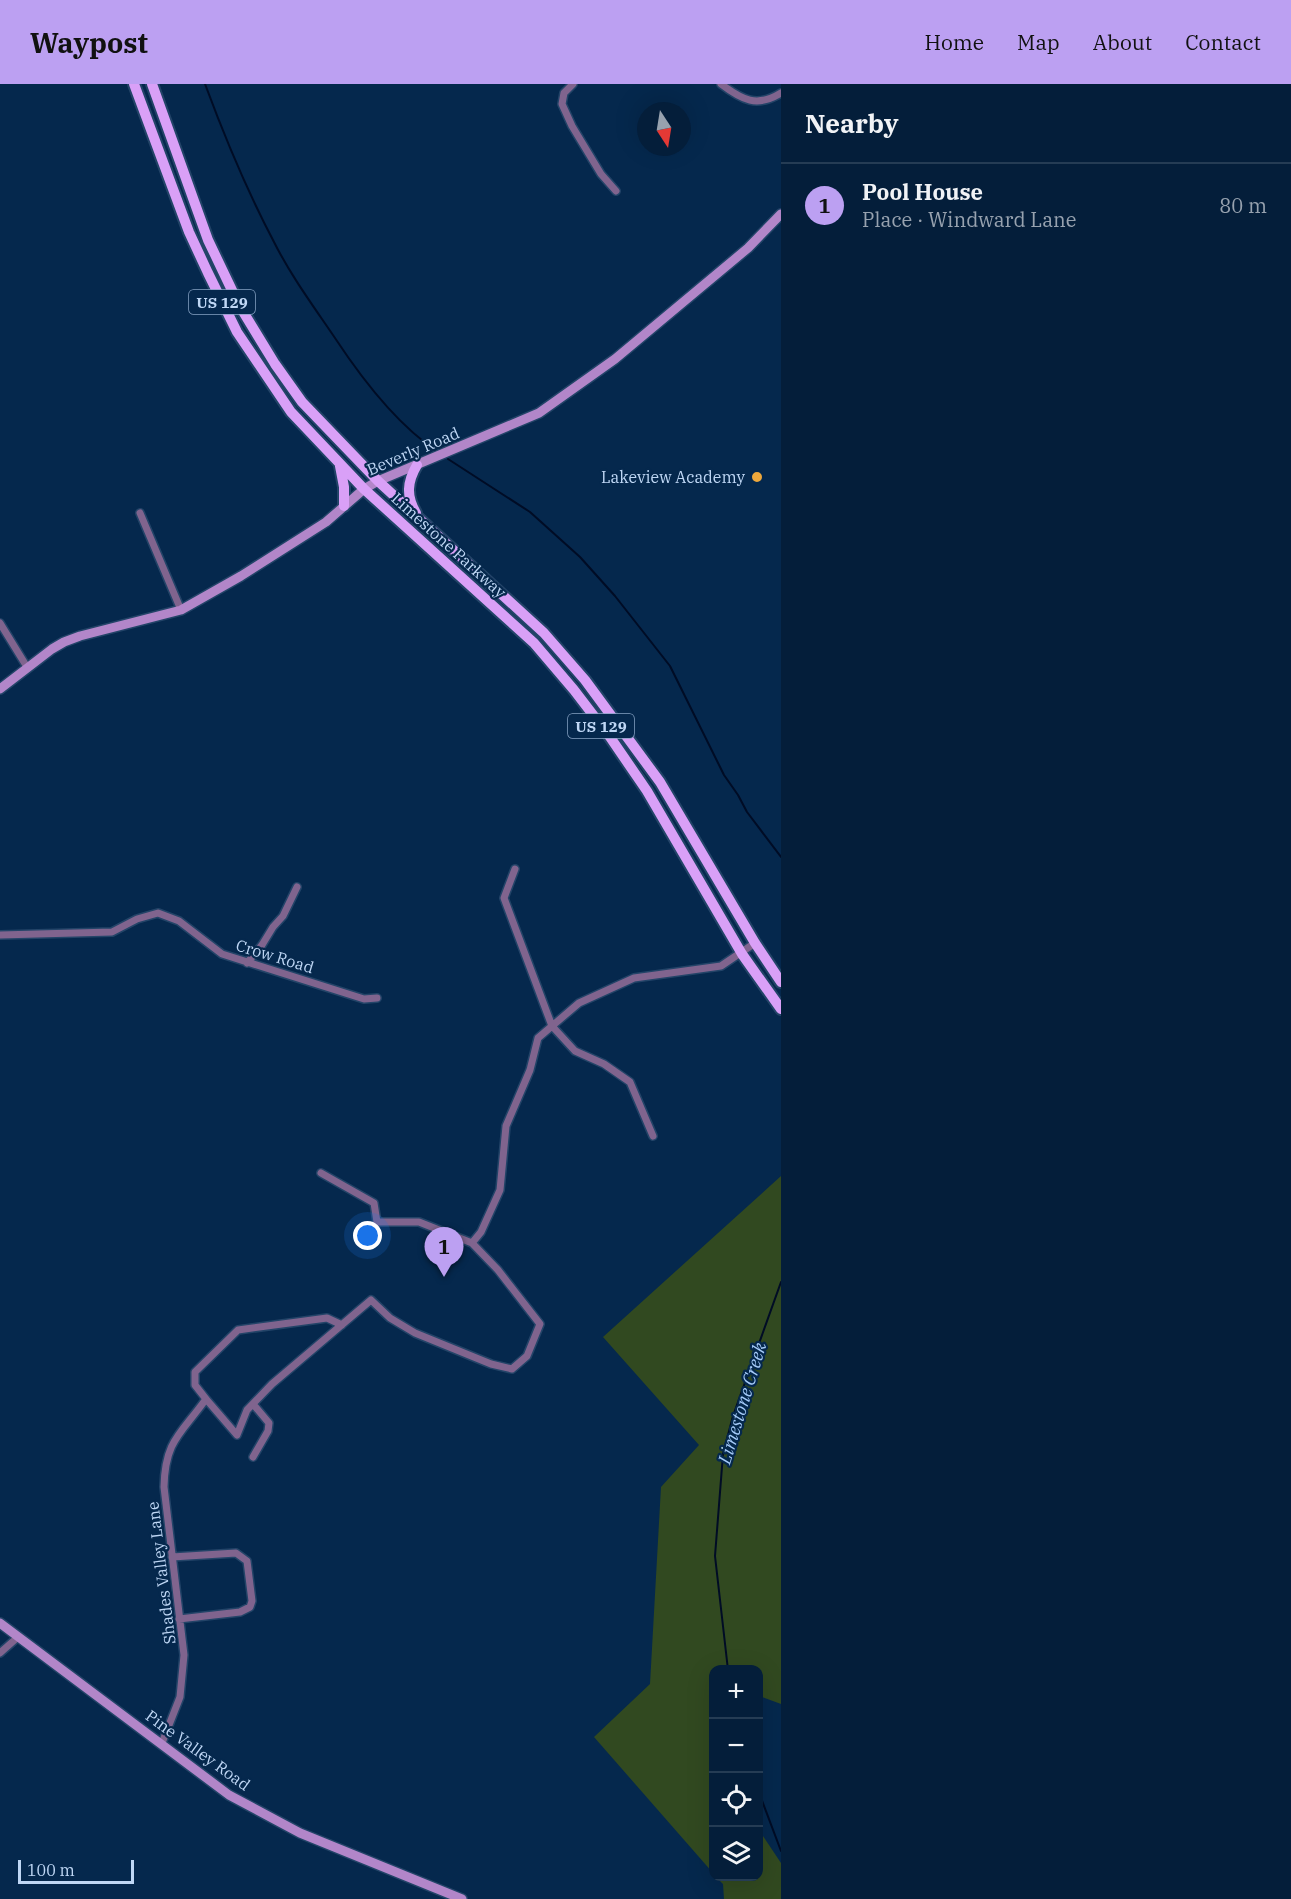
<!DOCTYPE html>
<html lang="en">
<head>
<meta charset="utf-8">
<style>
	:root { --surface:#041e3a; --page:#0d2742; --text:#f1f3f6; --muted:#97a2af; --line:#253c54; --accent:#bca0f2 }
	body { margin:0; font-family:"IBM Plex Serif",serif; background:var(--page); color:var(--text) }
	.controls { position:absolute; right:18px; bottom:18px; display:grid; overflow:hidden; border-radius:12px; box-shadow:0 6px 24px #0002 }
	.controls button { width:54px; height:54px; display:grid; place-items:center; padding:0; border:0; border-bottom:2px solid var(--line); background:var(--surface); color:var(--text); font:30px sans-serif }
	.compass { position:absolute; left:637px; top:18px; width:54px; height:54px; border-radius:50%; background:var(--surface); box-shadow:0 6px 24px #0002; rotate:168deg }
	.scale { position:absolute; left:18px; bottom:15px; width:116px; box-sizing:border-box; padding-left:6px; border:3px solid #bfd7f5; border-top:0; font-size:16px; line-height:21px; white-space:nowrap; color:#bfd7f5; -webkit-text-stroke:4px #05284d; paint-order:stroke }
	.you { position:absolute; left:368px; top:1152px; width:21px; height:21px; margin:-15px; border:4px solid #fff; border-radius:50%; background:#1a73e8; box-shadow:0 0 0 9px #1a73e833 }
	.badge { display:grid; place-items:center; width:39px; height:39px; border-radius:50%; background:var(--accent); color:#111; font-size:20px; font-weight:700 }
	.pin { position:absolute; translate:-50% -50px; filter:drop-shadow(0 2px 3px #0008) }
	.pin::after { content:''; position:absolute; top:32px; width:21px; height:18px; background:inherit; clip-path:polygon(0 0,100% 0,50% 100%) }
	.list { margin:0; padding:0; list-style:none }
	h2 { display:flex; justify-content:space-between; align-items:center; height:78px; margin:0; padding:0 24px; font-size:26px }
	h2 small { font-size:20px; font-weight:400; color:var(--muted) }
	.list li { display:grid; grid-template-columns:39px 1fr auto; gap:18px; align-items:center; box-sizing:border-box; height:84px; padding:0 24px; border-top:2px solid var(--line) }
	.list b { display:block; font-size:22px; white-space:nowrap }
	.list p { margin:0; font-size:20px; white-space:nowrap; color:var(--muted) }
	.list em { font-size:20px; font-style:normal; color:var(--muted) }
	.icon { flex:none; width:33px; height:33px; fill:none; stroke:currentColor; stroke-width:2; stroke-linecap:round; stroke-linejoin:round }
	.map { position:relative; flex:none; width:781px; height:1815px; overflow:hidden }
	header { display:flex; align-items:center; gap:36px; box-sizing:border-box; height:84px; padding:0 30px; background:var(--accent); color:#111 }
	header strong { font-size:28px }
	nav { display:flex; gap:33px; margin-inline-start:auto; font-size:21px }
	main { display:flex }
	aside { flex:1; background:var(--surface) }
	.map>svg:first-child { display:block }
</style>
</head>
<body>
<header>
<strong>Waypost</strong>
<nav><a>Home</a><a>Map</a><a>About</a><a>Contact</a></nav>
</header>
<main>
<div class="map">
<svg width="781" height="1815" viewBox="0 0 781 1815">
	<rect width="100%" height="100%" fill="#05284d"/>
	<!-- green -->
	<path fill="#314920" d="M781,1092v528l-22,-8 -1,-26h-44l-1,203 -119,-136 56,-53 11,-197 38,-42 -96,-108z
		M759,1746l22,33v36h-57l-1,-15 -7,-7 42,-1z"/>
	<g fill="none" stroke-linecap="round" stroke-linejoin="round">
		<!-- stream -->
		<path stroke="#000c25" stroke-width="2" d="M205,0c20,54 42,107 69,158 17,34 40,65 61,96 27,41 62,87 103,114
			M448,375l82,53 50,45 35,39 55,70 54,109 14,20 9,17 34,45
			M728,1586l-13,-114 8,-102 10,-38 48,-134
			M758,1706l23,61"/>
		<defs>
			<path id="street" d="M573,0l-9,9 -2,11 10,22 29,48 15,17
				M721,0c21,16 36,24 60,9
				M140,429l41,97
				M0,539l27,44
				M515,785l-11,29 48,128 23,25 29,13 26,18 23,54
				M0,851l112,-3 25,-13 21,-6 21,8 43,33 142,45 13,-1
				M247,879l15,-18 11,-18 10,-11 14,-29
				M472,1159l9,-11 19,-42 6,-64 24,-56 8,-32 41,-35 55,-25 87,-12 34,-23
				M206,1315l-11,-14v-13l43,-42 89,-12 15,7
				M253,1373l15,-26 1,-8 -16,-19
				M172,1473l64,-4 11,8 5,40 -2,6 -10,5 -61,7
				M0,1569l18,-16
				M162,1659l18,-46 4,-42 -20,-168c1,-47 17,-53 42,-88l31,36 10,-25 25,-26 99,-84 19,18 25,15 76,31 21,5 15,-13 13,-32 -42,-54 -26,-27 -53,-21h-42l-3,-19 -53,-30"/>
			<path id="secondary" d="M0,605l52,-40 12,-7 16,-6 101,-26 60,-34 85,-54 38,-33 14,-8 161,-68 76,-54 133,-111 33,-34
				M0,1539l229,172 71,38 162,66"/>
			<path id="primary" d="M134,0l55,148 19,41 29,59 54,80 73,77 170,154 40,47 36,47 37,54 95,163 39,55
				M152,0l56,156 31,65 36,59 27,38 76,79 166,152 41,47 75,102 95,161 26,39
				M340,382l4,21v19
				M416,429c-10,-17 -9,-31 1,-48"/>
		</defs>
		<!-- street casing -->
		<use href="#street" stroke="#234468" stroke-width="10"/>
		<!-- secondary casing -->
		<use href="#secondary" stroke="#234468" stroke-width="12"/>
		<!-- primary casing -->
		<use href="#primary" stroke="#234468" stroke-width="14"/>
		<!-- street -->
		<use href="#street" stroke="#80648e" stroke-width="7"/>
		<!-- secondary -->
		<use href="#secondary" stroke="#b286c9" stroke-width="9"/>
		<!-- primary -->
		<use href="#primary" stroke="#d9a0f7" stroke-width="10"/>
	</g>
	<!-- markers -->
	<circle fill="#eea83c" stroke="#05284d" stroke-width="2" cx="757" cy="393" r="6"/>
	<g text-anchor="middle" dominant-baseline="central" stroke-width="4.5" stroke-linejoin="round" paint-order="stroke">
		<!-- shield labels -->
		<g fill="#05284d" stroke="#87a2c3" stroke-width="1.5">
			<rect x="189" y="206" width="66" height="24" rx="4.5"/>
			<rect x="568" y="630" width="66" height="24" rx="4.5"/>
		</g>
		<g font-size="15" font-weight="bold" fill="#bfd7f5">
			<text x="222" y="218">US 129</text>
			<text x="601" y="642">US 129</text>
		</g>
		<!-- street labels -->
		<g font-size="16" fill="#bfd7f5" stroke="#05284d">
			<text transform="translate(413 367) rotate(-23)">Beverly Road</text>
			<text transform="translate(449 461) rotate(42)">Limestone Parkway</text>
			<text transform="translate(275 872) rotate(17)">Crow Road</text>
			<text transform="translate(161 1489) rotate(-97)">Shades Valley Lane</text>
			<text transform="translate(198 1666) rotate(36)">Pine Valley Road</text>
		</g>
		<!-- poi labels -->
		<g font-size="16" fill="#bfd7f5" stroke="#05284d" text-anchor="end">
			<text x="745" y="393">Lakeview Academy</text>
		</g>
		<!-- water labels -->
		<g font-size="18" font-style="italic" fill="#a5cbf9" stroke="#05284d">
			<text transform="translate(742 1319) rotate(-73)">Limestone Creek</text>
		</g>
	</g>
</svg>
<div class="controls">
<button>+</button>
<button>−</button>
<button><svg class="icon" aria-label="locate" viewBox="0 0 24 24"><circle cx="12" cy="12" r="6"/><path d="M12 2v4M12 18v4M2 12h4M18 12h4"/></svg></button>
<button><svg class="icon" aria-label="layers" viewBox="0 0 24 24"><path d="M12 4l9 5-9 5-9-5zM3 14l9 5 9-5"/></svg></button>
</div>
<svg class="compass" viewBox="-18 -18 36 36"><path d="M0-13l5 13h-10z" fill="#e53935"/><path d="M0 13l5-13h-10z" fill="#97a2af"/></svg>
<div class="scale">100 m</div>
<div class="you"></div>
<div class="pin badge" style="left:444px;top:1193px">1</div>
</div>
<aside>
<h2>Nearby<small></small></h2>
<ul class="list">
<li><span class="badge">1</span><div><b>Pool House</b><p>Place · Windward Lane</p></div><em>80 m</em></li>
</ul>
</aside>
</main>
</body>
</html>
